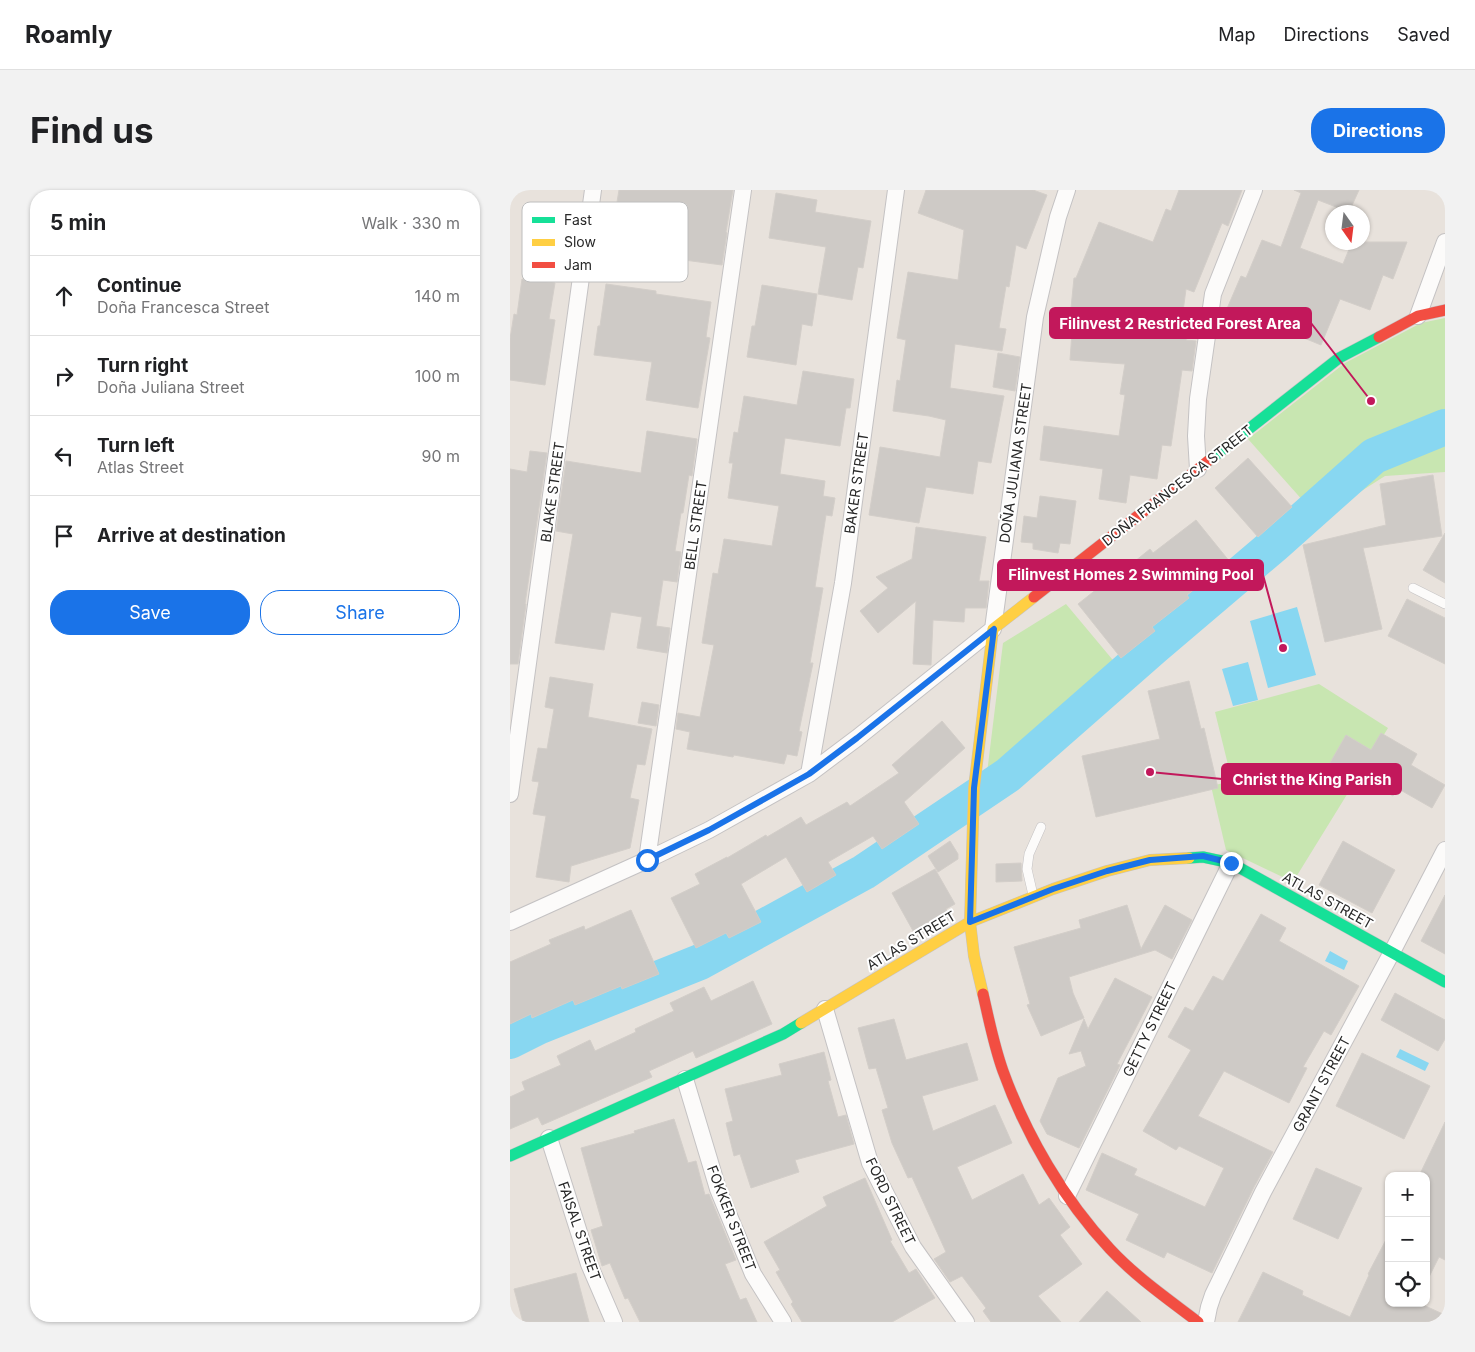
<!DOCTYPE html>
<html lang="en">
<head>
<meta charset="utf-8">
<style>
	:root { --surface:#fff; --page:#f2f2f2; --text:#202124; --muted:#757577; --line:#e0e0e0; --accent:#1a73e8 }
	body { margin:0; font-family:Inter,sans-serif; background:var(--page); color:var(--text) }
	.controls { position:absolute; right:15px; bottom:15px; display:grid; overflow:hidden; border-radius:10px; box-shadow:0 1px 4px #0004 }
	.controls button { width:45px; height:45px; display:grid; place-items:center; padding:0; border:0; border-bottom:1px solid var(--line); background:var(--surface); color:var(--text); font:25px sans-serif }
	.compass { position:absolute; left:815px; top:15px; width:45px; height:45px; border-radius:50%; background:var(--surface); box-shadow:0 1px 4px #0004; rotate:166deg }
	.stop { position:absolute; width:15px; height:15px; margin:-11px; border:4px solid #1a73e8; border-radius:50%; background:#fff }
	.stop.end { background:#1a73e8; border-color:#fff; box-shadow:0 1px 5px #0008 }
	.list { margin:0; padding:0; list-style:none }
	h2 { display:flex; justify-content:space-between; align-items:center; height:65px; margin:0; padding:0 20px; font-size:21px }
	h2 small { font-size:16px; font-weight:400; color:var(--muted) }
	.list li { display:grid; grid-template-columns:32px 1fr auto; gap:15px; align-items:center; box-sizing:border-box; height:80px; padding:0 20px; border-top:1px solid var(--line) }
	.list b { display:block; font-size:19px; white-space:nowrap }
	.list p { margin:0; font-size:16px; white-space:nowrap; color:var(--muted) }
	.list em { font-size:16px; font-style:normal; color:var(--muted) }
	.actions { display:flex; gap:10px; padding:15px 20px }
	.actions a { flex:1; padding:11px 0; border:1px solid var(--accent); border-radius:20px; text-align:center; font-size:18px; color:var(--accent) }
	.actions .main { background:var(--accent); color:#fff }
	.icon { flex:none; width:28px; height:28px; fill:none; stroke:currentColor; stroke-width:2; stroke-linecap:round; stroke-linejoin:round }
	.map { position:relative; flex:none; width:935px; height:1132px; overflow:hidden; border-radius:20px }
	header { display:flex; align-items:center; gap:30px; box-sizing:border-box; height:70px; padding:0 25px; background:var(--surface); border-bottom:1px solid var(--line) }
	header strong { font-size:24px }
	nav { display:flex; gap:28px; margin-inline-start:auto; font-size:18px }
	.intro { display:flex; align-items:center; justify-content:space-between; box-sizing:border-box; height:120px; padding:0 30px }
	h1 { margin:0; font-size:35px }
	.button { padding:12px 22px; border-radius:20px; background:var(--accent); color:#fff; font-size:18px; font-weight:700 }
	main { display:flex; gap:30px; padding:0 30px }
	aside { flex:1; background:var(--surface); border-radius:20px; box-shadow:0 1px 4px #0004 }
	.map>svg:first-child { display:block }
</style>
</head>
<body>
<header>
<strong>Roamly</strong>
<nav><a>Map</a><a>Directions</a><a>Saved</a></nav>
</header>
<div class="intro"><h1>Find us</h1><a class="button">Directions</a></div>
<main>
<aside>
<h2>5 min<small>Walk · 330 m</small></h2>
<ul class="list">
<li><svg class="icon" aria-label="ahead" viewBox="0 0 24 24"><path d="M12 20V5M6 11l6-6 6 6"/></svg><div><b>Continue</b><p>Doña Francesca Street</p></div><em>140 m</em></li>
<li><svg class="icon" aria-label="right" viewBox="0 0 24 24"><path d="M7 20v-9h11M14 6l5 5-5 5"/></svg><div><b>Turn right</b><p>Doña Juliana Street</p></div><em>100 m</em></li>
<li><svg class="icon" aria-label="left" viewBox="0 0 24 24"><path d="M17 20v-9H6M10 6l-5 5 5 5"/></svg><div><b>Turn left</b><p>Atlas Street</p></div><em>90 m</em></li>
<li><svg class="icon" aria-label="arrive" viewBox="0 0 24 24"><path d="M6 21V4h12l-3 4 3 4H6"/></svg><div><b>Arrive at destination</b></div></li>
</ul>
<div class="actions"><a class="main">Save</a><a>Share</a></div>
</aside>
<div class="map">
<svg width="935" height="1132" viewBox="0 0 935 1132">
	<rect width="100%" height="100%" fill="#e8e2dc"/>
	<!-- green -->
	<path fill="#c8e6b1" d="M935,128v154l-60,4 -33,21 -47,6 -57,-64 97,-76 76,-40z
		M556,414l51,61 -131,116 17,-138z
		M809,494l69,44 -95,154 -67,-32 -15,-64 21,-5 -17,-69z"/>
	<!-- water -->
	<path fill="#88d7f1" d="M787,417l19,68 -48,13 -18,-67z
		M738,472l10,38 -25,6 -11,-37z
		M820,761l18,10 -4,9 -19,-9z
		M890,859l29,14 -4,8 -29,-14z"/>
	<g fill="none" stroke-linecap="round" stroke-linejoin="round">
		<!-- river -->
		<path stroke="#88d7f1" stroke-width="36" d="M0,851l30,-15 160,-64 164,-90 144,-97 146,-128 120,-102 100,-89 71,-29"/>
	</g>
	<!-- building -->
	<path fill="#cecac6" stroke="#d3cec9" d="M109,0h114l-7,42 1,1 -5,32 -53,-7 5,-41 -58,-9z
		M416,0h107l14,5 -21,54 -10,-4 -7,42 -3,-1 -7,42 7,1 -4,22 -47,-7 -5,44 54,8 -13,67 -13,-2 -5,33 -47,-7 -7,36 -50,-8 11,-68 60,10 6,-37 -17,-4 -36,-5 4,-31 3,1 6,-41 -9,-2 11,-66 50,8 6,-50 -46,-17z
		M669,0h63l-14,36 -6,-3 -28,69 -8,-3 -6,45 7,1 -1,5 10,1 -4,30 -10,-1 -11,76 -9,-1 -5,34 -27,-4 -4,28 -27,-4 4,-30 -63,-9 4,-34 75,10 6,-41 -5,-1 5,-30 -55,-4 3,-41 -3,-1 4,-40h2l23,-56 54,20 13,-33 5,2z
		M784,0h65l-10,22 -31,-12 -18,48 43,16 9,-22h55l-14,37 -10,-4 -13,35 -30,-11 -19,46 -29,-12 -2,4 -64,-26 15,-35 5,2 16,-38 19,7 20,-54z
		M266,3l41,7 -2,12 56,9 -8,47 -5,-1 -6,33 -34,-6 8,-47 -57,-9z
		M12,89l33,4 -6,36 6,1 -10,65 -35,-5v-41l4,-25 3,1z
		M96,94l50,7v3l55,8 -5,35 4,1 -12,70 -52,-8 6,-38 -58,-7 4,-29h2z
		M252,95l55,9 -5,32 -10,-2 -6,41 -49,-8 5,-31h3z
		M488,163l22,4 -5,34 -22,-4z
		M293,181l51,8 -4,29h-4l-6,38 -55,-8 -5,36 45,7 -2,15 12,2 -3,18 -6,-1 -6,39 -5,33 8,1 -13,75h3l-14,68 3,1 -5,24 -10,-2 -3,10 -50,-9 -1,2 -46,-8 3,-17 -14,-3 2,-16 22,4 14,-72 -12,-2 11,-70 5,1 6,-35 48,7 7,-40 -51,-8 5,-35h-4l5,-31 4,1 6,-37 53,9z
		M137,241l50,8 -5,37 -3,-1 -6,38h-2l-6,38 6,1 -4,30 -14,-2 -7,46 14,2 -3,25 -30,-5 5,-31 -31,-5 -7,38 -49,-7 18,-109 -17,-3 10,-70 75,12z
		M20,261l17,2 -22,151h1l-8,60h-8v-195l17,3z
		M738,268l44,49 -34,30 -43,-49z
		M923,285l9,61 -79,12 19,81 -57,13 -22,-97 83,-20 -6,-41z
		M530,306l36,5 -6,43 -10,-1 -2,10 -25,-4v-6l-12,-1 3,-26 13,2z
		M686,330l34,42 -43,33 2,3 -37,29 3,4 -34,27 -43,-54 34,-27 1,2 37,-30 3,4z
		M406,337l70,10 -7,44h10l-3,27h-21l-1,14 -31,-2 -2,45 -18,-1 3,-63 -38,32 -18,-22 28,-23 -12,-11 36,-18z
		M935,343v50l-22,-13z
		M897,409l38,19v46l-57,-28z
		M40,487l43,7 -5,33 64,12 -7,36 -8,-1 -7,34 9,2 -9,48 -59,18 -2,16 -33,-5 10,-61 -13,-2 6,-32 -7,-1 6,-33 9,1 7,-40 -9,-2z
		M679,491l12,48 3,-1 14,60 -122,29 -14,-61 78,-17 -12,-48z
		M132,512l17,3 -3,21 -18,-3z
		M432,531l23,27 -61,54 15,22 -37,25 -9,-13 -45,26 8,13 -29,17 -21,-35 -45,27 20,38 -32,16 -3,-5 -30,15 -25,-50 29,-14 -5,-10 32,-17v1l39,-23 1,2 34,-20 5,8 41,-23 3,4 49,-33 -7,-8z
		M871,543l36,21 -6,11 34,20 -13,23 -35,-20 -4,8 -44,-25 -1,3 -18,-11 16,-28 25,15z
		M440,651l8,13v5l-20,13 -10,-16z
		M833,651l52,29 -23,43 -53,-28z
		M511,673l1,18 -26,1v-18z
		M425,679l20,35 -9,5 5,9 -34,20 -25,-45z
		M935,705v59l-24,-13z
		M617,715l14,44 24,-44 27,15 -20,39 -17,-9 -86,27 4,16 11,25 -43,18 -14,-31 3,-1 -16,-57 67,-19 -2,-8z
		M121,720l28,64 -37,15 -1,-3 -46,19 -2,-5 -41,18 -1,-4 -21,10v-62l41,-18 -2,-4 35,-14 1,4z
		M751,724l25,14 -7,13 80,45 -28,49 -7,-4 -21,36 4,1 -18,35 -65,-32 -26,45 75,36 -19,35 -42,86 -45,-21 -3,6 -38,-18 13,-26 -53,-24 16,-37 35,16 -3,6 71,32 19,-39 -45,-22 -3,4 -33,-19 48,-81 -23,-13 17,-30 8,4 20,-35 10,5z
		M605,788l37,19 -35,67 3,1 -41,83 -32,-14 -7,-13 18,-43 28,-12 -5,-15 -12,3 15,-35 4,10z
		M243,791l19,43 -76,34 -3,-7 -44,20 3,6 -110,48 -4,-8 -28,12v-32l15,-7 -3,-8 39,-17 -4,-9 33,-16 5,11 41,-19 -1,-3 39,-18 -4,-8 34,-16 7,14z
		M885,803l50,27v19l-7,12 -57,-31z
		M384,829l12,41 61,-17 11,37 -56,16 11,35 62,-26 17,38 -55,24 15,33 51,-26 16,31 10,-7 21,29 -10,8 22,29 -44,32 23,26h-70l-8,-11 3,-3 -24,-32 -12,6 -16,-23 12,-7 -34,-75 -4,1 -16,-35 -10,-33 6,-2 -12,-40 -7,1 -11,-41z
		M314,862l7,28 -3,1 10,36 8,-2 8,29 -59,16 4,12 -48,16 -11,-34 -6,2 -8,-33 7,-2 -8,-32 57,-14 -3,-11z
		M852,863l68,33 -26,53 -68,-33z
		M164,929l14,44 8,-2 9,34 4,-1 27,66 -11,4 15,36 6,-2 11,24h-117l-12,-24 -3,1 -15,-36 -8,3 -11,-36 12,-4 -22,-78 54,-15 -1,-2z
		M935,932v138l-6,-3 -13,26v-107h-7z
		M806,978l46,20 -24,51 -45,-20z
		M355,988l27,62 -2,1 19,32 7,-4 19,29 -43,24h-90l-11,-18 2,-2 -17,-30 4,-2 -16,-28 63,-36 -4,-9z
		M879,1044v69h30l26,12v7h-207l25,-50 40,19 -1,4 48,22 19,-42 -1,-1z
		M66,1083l13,49h-66l-9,-33z
		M597,1101l34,31h-62z"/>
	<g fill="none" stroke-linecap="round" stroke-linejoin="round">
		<defs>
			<path id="lane" d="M903,398l32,16
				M523,705l-6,-26 2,-15 12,-27"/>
			<path id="street" d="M908,126l27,-74
				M688,279l-2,-33 2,-37 15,-105 41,-104
				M299,584l34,-191 53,-393
				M0,604l83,-604
				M137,670l96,-670
				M0,732l137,-62 62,-30 100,-56 48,-36 136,-109 42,-312 23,-100 9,-27
				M315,819l45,154 43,84 53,75
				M175,889l33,110 35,85 30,48
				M39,948l40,126 25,58
				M557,1006l164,-333
				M696,1132l3,-15 4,-12 50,-103 129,-240 53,-102"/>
			<path id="fast" d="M698,271l131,-103 40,-21
				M679,668l14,-1 28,6 214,119
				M0,966l273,-122 18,-11"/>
			<path id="slow" d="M473,804l-9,-38 -4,-34 4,-134 19,-159 41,-32
				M291,833l169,-101 83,-33 54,-18 43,-11 39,-2"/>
			<path id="jam" d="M869,147l39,-21 27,-6
				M524,407l174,-136
				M473,804c6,26 11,52 20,77 23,64 61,129 107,178 26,28 58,50 88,73"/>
		</defs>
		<!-- lane casing -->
		<use href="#lane" stroke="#c4c2c3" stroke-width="10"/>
		<!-- street casing -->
		<use href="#street" stroke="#c4c2c3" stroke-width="18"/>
		<!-- fast casing -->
		<use href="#fast" stroke="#c4c2c3" stroke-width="12"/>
		<!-- slow casing -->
		<use href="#slow" stroke="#c4c2c3" stroke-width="12"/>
		<!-- jam casing -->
		<use href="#jam" stroke="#c4c2c3" stroke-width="12"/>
		<!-- lane -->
		<use href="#lane" stroke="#fcfbfa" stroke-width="9"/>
		<!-- street -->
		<use href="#street" stroke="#fcfbfa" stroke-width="16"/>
		<!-- fast -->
		<use href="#fast" stroke="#16e098" stroke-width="11"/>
		<!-- slow -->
		<use href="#slow" stroke="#ffcf43" stroke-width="11"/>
		<!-- jam -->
		<use href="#jam" stroke="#f24e42" stroke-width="11"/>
	</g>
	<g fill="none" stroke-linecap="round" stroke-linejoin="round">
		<!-- route -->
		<path stroke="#1a73e8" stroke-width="6" d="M137,670l62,-30 100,-56 48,-36 137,-109 -20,159 -4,134 83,-33 54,-18 43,-11 53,-4 28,7"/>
	</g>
	<g text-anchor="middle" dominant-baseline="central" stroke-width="4" stroke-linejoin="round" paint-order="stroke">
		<!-- street labels -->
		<g font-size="14" fill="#282828" stroke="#fff">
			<text transform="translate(505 273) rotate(-82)">DOÑA JULIANA STREET</text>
			<text transform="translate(346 293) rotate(-82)">BAKER STREET</text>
			<text transform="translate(667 295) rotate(-38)">DOÑA FRANCESCA STREET</text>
			<text transform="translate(42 302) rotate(-82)">BLAKE STREET</text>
			<text transform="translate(185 335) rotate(-82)">BELL STREET</text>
			<text transform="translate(818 710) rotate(29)">ATLAS STREET</text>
			<text transform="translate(401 750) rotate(-31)">ATLAS STREET</text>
			<text transform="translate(639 839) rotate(-64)">GETTY STREET</text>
			<text transform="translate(811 894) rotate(-62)">GRANT STREET</text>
			<text transform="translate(381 1011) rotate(64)">FORD STREET</text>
			<text transform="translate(222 1028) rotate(69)">FOKKER STREET</text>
			<text transform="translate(70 1041) rotate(71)">FAISAL STREET</text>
		</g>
	</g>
	<!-- legend -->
	<rect x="12" y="12" width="166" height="80" rx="8" fill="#fff" stroke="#bebebe" stroke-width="1"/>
	<rect x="22" y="27" width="23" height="6" fill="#16e098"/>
	<rect x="22" y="49" width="23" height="7" fill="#ffcf43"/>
	<rect x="22" y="72" width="23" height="6" fill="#f24e42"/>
	<g font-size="14" fill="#282828">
		<text x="54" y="35">Fast</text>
		<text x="54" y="57">Slow</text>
		<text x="54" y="80">Jam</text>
	</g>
	<!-- callouts -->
	<path fill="none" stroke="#c2185b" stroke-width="2" d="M861 211L801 133M773 458L753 385M640 582L712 589"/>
	<g fill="#c2185b" stroke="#fff" stroke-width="2">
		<circle cx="861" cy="211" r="5"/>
		<circle cx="773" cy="458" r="5"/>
		<circle cx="640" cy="582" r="5"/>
	</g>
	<g fill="#c2185b" stroke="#c2185b" stroke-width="2">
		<rect x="540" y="118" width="261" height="30" rx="5"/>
		<rect x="488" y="370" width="265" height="30" rx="5"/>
		<rect x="712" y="574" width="179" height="30" rx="5"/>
	</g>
	<g font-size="15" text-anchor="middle" font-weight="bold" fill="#fff">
		<text x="670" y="139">Filinvest 2 Restricted Forest Area</text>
		<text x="621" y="390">Filinvest Homes 2 Swimming Pool</text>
		<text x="802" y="595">Christ the King Parish</text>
	</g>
</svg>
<div class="controls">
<button>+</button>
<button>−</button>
<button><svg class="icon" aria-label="locate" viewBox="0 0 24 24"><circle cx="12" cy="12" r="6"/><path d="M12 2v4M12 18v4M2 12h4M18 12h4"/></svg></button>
</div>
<svg class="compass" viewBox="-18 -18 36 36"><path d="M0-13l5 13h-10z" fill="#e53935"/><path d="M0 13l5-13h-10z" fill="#757577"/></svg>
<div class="stop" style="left:137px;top:670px"></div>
<div class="stop end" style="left:721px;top:673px"></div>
</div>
</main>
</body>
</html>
